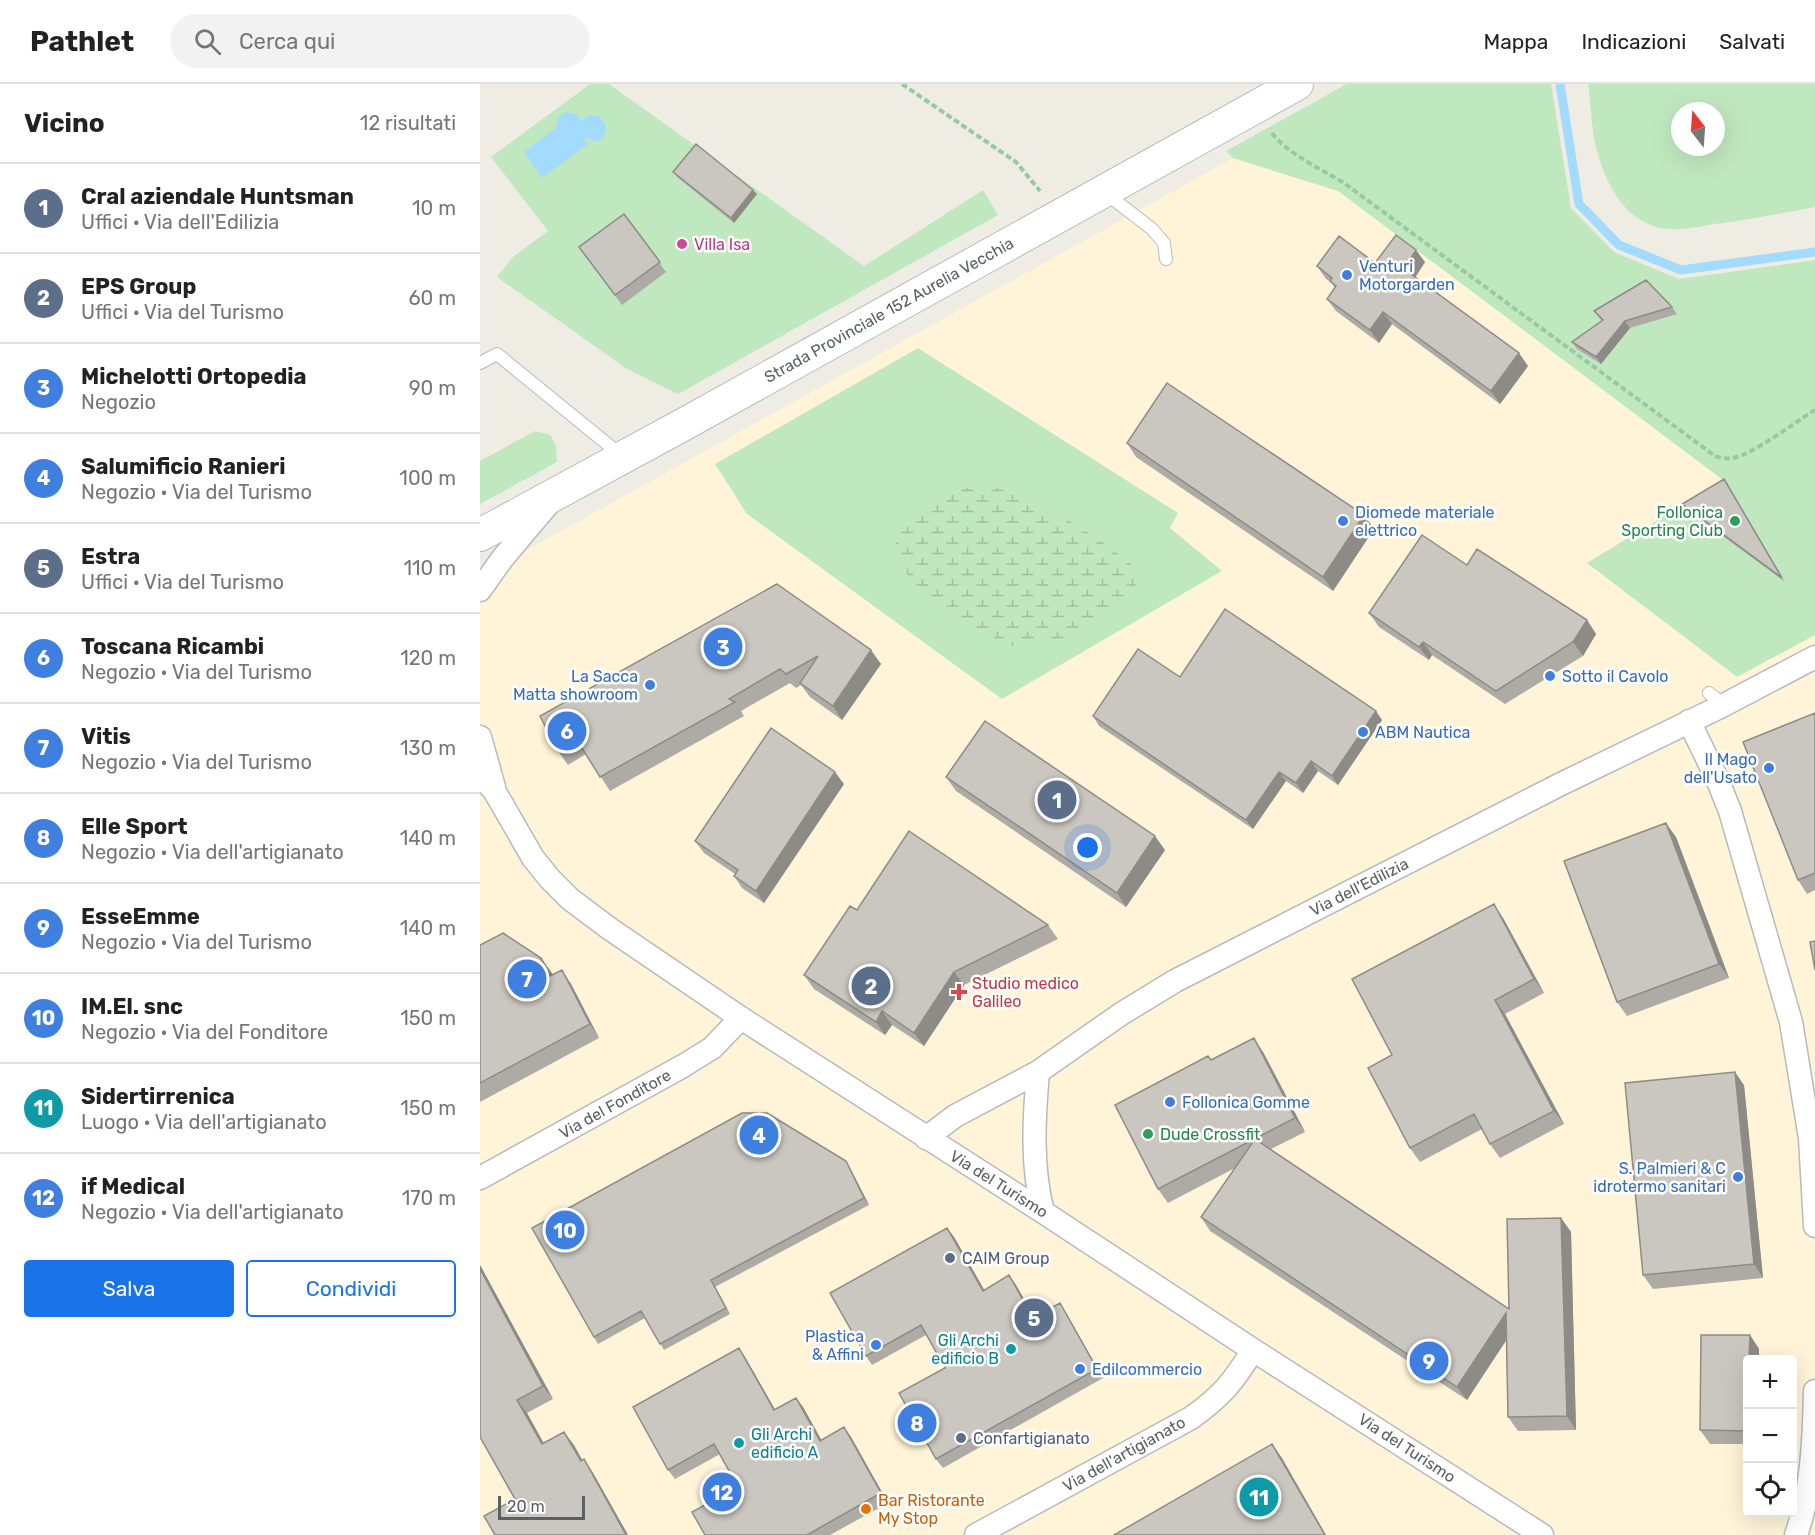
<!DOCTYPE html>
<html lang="it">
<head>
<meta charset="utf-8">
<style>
	:root { --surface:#fff; --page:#f2f2f2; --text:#222; --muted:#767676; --line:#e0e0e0; --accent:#1a73e8 }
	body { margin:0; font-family:Rubik,sans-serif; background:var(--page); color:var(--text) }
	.controls { position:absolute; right:18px; bottom:18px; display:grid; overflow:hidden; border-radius:6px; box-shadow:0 6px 24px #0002 }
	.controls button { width:54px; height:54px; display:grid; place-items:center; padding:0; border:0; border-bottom:2px solid var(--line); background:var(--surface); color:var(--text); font:30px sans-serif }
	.compass { position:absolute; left:1191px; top:18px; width:54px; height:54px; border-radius:50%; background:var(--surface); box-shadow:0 6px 24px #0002; rotate:343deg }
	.scale { position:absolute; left:18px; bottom:15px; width:87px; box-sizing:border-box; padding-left:6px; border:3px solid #5b6065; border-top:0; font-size:16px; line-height:21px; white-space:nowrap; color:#5b6065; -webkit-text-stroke:4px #fff; paint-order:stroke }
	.you { position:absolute; left:608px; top:764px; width:21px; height:21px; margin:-15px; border:4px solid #fff; border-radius:50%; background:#1a73e8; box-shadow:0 0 0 9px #1a73e833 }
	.badge { display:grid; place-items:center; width:39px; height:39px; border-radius:50%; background:var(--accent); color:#fff; font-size:20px; font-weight:700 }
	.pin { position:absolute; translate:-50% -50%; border:3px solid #fff; box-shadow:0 2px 6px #0006 }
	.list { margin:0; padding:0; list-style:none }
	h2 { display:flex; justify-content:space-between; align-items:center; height:78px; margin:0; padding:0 24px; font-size:26px }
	h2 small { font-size:20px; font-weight:400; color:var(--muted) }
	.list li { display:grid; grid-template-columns:39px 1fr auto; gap:18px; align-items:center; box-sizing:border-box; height:90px; padding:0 24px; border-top:2px solid var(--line) }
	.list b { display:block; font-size:22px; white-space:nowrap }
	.list p { margin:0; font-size:20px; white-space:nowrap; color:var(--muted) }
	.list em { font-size:20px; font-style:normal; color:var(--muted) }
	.actions { display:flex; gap:12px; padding:18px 24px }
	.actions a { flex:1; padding:14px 0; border:2px solid var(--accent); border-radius:6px; text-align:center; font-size:21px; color:var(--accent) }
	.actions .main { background:var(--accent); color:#fff }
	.icon { flex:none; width:33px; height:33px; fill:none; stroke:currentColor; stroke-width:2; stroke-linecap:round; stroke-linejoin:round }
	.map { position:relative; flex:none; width:1335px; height:1451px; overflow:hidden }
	header { display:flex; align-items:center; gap:36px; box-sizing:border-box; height:84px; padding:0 30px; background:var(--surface); border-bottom:2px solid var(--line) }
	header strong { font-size:28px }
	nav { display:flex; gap:33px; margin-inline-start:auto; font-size:21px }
	.search { width:420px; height:54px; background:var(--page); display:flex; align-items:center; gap:15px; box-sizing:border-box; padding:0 21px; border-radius:33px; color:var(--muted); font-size:22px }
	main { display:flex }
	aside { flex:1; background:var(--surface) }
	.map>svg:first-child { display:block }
</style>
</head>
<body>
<header>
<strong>Pathlet</strong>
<div class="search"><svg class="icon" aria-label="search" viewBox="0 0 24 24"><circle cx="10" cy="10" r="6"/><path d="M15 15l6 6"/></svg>Cerca qui</div>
<nav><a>Mappa</a><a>Indicazioni</a><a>Salvati</a></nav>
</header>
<main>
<aside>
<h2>Vicino<small>12 risultati</small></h2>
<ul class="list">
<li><span class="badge" style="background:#5c6f8a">1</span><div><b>Cral aziendale Huntsman</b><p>Uffici · Via dell'Edilizia</p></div><em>10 m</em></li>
<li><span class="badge" style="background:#5c6f8a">2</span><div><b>EPS Group</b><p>Uffici · Via del Turismo</p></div><em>60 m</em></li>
<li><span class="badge" style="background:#3f7fe0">3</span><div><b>Michelotti Ortopedia</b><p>Negozio</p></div><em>90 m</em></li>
<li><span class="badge" style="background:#3f7fe0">4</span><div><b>Salumificio Ranieri</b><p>Negozio · Via del Turismo</p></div><em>100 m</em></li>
<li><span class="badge" style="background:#5c6f8a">5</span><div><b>Estra</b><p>Uffici · Via del Turismo</p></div><em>110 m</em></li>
<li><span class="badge" style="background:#3f7fe0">6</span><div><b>Toscana Ricambi</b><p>Negozio · Via del Turismo</p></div><em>120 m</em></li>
<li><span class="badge" style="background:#3f7fe0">7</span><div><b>Vitis</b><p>Negozio · Via del Turismo</p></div><em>130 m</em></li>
<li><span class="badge" style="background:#3f7fe0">8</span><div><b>Elle Sport</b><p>Negozio · Via dell'artigianato</p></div><em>140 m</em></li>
<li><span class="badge" style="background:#3f7fe0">9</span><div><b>EsseEmme</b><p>Negozio · Via del Turismo</p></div><em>140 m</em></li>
<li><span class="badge" style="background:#3f7fe0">10</span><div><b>IM.El. snc</b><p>Negozio · Via del Fonditore</p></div><em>150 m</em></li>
<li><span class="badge" style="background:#0f9aa8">11</span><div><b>Sidertirrenica</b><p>Luogo · Via dell'artigianato</p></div><em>150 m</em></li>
<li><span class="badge" style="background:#3f7fe0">12</span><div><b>if Medical</b><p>Negozio · Via dell'artigianato</p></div><em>170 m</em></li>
</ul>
<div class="actions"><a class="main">Salva</a><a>Condividi</a></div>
</aside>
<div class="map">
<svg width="1335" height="1451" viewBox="0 0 1335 1451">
	<defs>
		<pattern id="wetland-marsh" width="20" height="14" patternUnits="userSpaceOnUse" patternTransform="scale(1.5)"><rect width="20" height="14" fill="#c0e8be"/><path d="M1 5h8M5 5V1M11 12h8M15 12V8" fill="none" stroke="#9fbf9e"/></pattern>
	</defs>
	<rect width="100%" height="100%" fill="#efece3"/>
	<!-- commercial -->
	<path fill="#fff4d8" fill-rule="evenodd" d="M753,74l105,33 385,289 92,-54v1109h-1335v-959zM1268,1276h44v152h-44z"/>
	<!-- green -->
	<path fill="#c0e8be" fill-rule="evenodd" d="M110,0h19l255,182 119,-76 15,25 -320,179 -51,-25 -130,-92 16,-20 35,-26 -57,-74z
		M867,0h204l20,124 43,44 65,27 136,-19v375l-78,42 -150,-114 136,-83 -385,-289 -105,-33 -7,-7z
		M1108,0h227v123c-33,6 -66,13 -99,17 -20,3 -44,9 -63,2 -35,-13 -50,-50 -58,-83 -4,-19 -4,-40 -7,-59zM1200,27h36v36h-36z
		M438,264l260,165 -8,15 52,43 -220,128 -255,-185 -32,-50z
		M55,347l15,4 6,10 1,17 -77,42v-43z"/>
	<!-- wetland -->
	<path fill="url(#wetland-marsh)" d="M508,400c55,20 106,47 150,86l-3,17 -6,9 -68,44 -51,6 -57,-30 -37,-31 -22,-27 4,-32 52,-35z"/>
	<!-- water -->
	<path fill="#a3dbff" d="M85,28l11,2 5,7 8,-6 10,1 7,9 -2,11 -7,6 -14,-5 5,7 -46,34 -18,-26 32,-24 2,-10z"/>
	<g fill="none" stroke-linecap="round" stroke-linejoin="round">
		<!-- stream -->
		<path stroke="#a3dbff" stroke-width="9" d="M1080,0l19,120 40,41 62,25 134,-18"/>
		<defs>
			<path id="service" d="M624,108l48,37 12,14 2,16
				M0,279l17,-9 125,102
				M1229,609l15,12"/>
			<path id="minor" d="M0,506l22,-31 48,-57
				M1209,637l29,60 12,30 61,211 19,116 5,88
				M0,653l14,50
				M0,690l15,18 38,66 17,21 20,20 40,30 131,89 302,194 210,138 289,185
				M558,988c-4,46 -7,94 5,140
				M446,1054l29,-22 83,-44 83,-58 54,-33 386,-197 163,-79 91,-48
				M0,1094l203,-112 29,-18 29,-30
				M496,1451l215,-117c31,-22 42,-36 62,-68
				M1316,1451c16,-45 18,-96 19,-144"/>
			<path id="secondary" d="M0,451l208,-113 609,-338"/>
		</defs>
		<!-- service casing -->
		<use href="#service" stroke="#b6babe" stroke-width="14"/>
		<!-- minor casing -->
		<use href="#minor" stroke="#b6babe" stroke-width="25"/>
		<!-- secondary casing -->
		<use href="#secondary" stroke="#b7bbc1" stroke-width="34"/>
		<!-- path -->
		<path stroke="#96caa3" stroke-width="4" stroke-dasharray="6 3" stroke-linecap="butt" d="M422,0l114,78 24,29
			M792,49c14,20 51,37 72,50l371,273c6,2 12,3 18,2 21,-4 62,-36 82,-48"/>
		<!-- service -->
		<use href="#service" stroke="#fff" stroke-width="12"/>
		<!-- minor -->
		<use href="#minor" stroke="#fff" stroke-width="22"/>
		<!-- secondary -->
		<use href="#secondary" stroke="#fff" stroke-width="32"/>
	</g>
	<!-- wall -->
	<path fill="#aeaba5" d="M193,88l80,18 4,4 -23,29 -57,-46z
		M144,130l42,58 -44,33 -43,-58z
		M945,178l-10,15 113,89 -28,38 -108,-80 -13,19 -43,-32 -9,-12 8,-11 -4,-6 -5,-3 -9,-13 58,-3z
		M1192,223l5,7 -47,14 -29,36 -24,-15 -5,-7 30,-21 -8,-10z
		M647,359l237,72 10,14 -41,62 -197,-134z
		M1244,395l3,5 58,98 -99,-73 -4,-5z
		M987,481l120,55 9,14 -13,22 -78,48 -73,-49 -3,5 -50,-33 -10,-14z
		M297,500l104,80 -39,56 -32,-23 -9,-12 -5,3 -6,-5 -49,28 3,5 -134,75 -24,-37 -18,11 -10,-14z
		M700,593l202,43 -44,65 -20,-14 -15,22 -17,-12 -33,48 -154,-103 -6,-10z
		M1335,629v177l-8,4 -9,-14z
		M466,693l219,73 -39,57 -170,-116z
		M364,700l-80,119 -22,-15 -8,-12 1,-2 -31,-21 -9,-12z
		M1196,753l53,141 -102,38 -10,-14z
		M377,826l191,15 10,14 -94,46 -40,61 -32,-21 -7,10 -71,-46 -10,-14z
		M1023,834l41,75 -39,21 59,110 -64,34 -10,-14 -8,-15 -62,33 -10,-14 -18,-93z
		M0,861l71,27 1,3 19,9 28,54 -119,64z
		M783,968l42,80 -34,17 238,160 52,-91 10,14 5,198 -58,1 -10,-14 -2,-77 -39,60 -257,-169 -9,-14 34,-49 -67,35 -10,-14 53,-129z
		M1264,1001l19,193 -110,11 -10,-14z
		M366,1077l4,7 19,37 -154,82 15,27 -66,36 -19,-32 -47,26 -4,-7z
		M467,1144l7,9 30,53 32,-5 18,32 26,-14 6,10 37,65 -160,90 -7,-9 9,-91 -19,-33 -54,30 -6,-9z
		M0,1181l73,134 -26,14 16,30 21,-11 18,28 2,-1 9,14 35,62h-133l20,-36 -34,-61 -1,1z
		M1270,1251l9,14v10h-11v85h-38l-10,-14z
		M259,1264l6,9 30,53 21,-12 7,9 18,33 30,-3 37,66 -58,32h-125l33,-48 -18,-33 -45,25 -7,-9z"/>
	<!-- shaded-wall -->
	<path fill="#8d8b86" d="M273,106l4,4 -23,29 -3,-5z
		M936,166l9,12 -12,19 -9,-12z
		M903,228l9,12 -13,19 -9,-13z
		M1145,237l5,7 -29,36 -5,-7z
		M1039,269l9,13 -28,38 -9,-13z
		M884,431l10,14 -41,62 -10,-14z
		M1107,536l9,14 -13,22 -10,-14z
		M943,558l9,13 -3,5 -10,-13z
		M391,566l10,14 -39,56 -9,-14z
		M896,627l6,9 -44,65 -6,-9z
		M831,677l7,10 -15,22 -7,-10z
		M355,688l9,12 -80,119 -8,-12z
		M799,688l7,9 -33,48 -7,-9z
		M1186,739l10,14 53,141 -10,-14z
		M675,752l10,14 -39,57 -9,-14z
		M1014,820l9,14 41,75 -10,-14z
		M61,874l10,14 9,18 -10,-14z
		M82,886l9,14 28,54 -9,-14z
		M474,888l10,13 -40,61 -10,-13z
		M1015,916l10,14 59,110 -10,-13z
		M402,927l10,14 -7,10 -9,-13z
		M774,954l9,14 42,80 -10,-14z
		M1255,988l9,13 19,193 -9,-14z
		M366,1077l4,7 19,37 -5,-7z
		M1081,1134l10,14 5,198 -9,-14z
		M467,1144l7,9 36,63 -7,-9z
		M0,1181l73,134 -10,-13 -63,-117z
		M529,1191l7,10 24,42 -7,-9z
		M231,1196l4,7 15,27 -4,-6z
		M580,1219l6,10 37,65 -6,-9z
		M1026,1229l9,14 -48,73 -10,-13z
		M1270,1251l9,14v10h-10z
		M259,1264l6,9 36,63 -7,-10z
		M316,1314l7,9 24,43 -7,-9z
		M37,1316l10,13 25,45 -10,-14z
		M364,1343l7,10 37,66 -7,-10z
		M84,1348l10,13 16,29 -9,-13z
		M792,1360l10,14 44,77h-1z
		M104,1375l9,14 35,62h-2z"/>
	<!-- building -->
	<path fill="#cac7c0" stroke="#8d8b86" stroke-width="1.5" d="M216,60l57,46 -22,28 -58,-46z
		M144,130l36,48 -45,33 -36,-48z
		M916,151l20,15 -12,19 115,84 -28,38 -108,-79 -13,18 -43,-31 9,-13 -6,-5 2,-3 -15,-12 22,-30 36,27z
		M1166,196l26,27 -47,14 -29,36 -24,-15 31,-22 -9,-9z
		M687,299l197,132 -41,62 -196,-134z
		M1244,395l58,99 -100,-74z
		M942,451l45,30 10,-16 110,71 -14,22 -77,49 -73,-49 -4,5 -50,-34z
		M297,500l94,66 -38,56 -33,-23 18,-27 -32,18 -6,-5 -51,30 6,3 -135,75 -23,-37 -19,11 -18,-35z
		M745,525l151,102 -44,65 -21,-15 -15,22 -17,-11 -33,48 -153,-104 45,-67 42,28z
		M1335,629v160l-17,7 -55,-138z
		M505,637l170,115 -38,57 -171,-116z
		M291,644l64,44 -79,119 -22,-15 4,-6 -43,-29z
		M1186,739l53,141 -102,38 -53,-141z
		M429,747l139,94 -94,47 -40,61 -32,-22 -6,11 -72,-47 46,-69 7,4z
		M1014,820l40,75 -39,21 59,111 -64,33 -16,-30 -64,34 -42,-80 24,-13 -40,-76z
		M23,849l38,25 9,18 12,-6 28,54 -110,59v-138z
		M1335,857v29l-5,-28z
		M774,954l41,80 -137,71 -43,-84 93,-49 3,4z
		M1255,988l19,192 -111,11 -18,-192z
		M262,1029h25l79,48 18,37 -153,82 15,28 -66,36 -19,-33 -47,26 -62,-109z
		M775,1055l254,170 -2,-90 54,-1 6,198 -59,1 -2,-104 -49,74 -256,-170z
		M467,1144l36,63 26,-16 24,43 27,-15 37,66 -161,90 -37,-66 46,-25 -24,-43 -55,31 -36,-63z
		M0,1185l63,117 -26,14 25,44 22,-12 17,29 3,-2 42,76h-131l-11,-19 31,-17 -35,-62z
		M1221,1251h49l-1,24h-1v72l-48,-1z
		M259,1264l35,62 22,-12 24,43 24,-14 37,66 -74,42h-102l-13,-23 46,-25 -24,-43 -46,26 -35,-63z
		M792,1360l53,91h-211z"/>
	<!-- markers -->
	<circle fill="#d1479c" stroke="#fff" stroke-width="2" cx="202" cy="160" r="6"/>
	<g fill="#3f7fe0" stroke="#fff" stroke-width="2">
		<circle cx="867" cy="191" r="6"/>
		<circle cx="863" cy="437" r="6"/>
		<circle cx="1070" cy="592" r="6"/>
		<circle cx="170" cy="601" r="6"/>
		<circle cx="883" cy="648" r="6"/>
		<circle cx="1289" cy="684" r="6"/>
		<circle cx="690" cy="1018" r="6"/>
		<circle cx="1258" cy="1093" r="6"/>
		<circle cx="396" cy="1261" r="6"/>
		<circle cx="600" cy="1285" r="6"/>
	</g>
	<g fill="#2e9e5b" stroke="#fff" stroke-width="2">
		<circle cx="1255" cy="437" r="6"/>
		<circle cx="668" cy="1050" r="6"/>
	</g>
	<path fill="#e0444e" stroke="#fff" stroke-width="2" d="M476 899h6v6h6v6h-6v6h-6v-6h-6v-6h6z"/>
	<g fill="#5c6f8a" stroke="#fff" stroke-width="2">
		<circle cx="470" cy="1174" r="6"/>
		<circle cx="481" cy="1354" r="6"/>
	</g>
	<g fill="#0f9aa8" stroke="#fff" stroke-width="2">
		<circle cx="531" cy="1265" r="6"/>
		<circle cx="259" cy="1359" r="6"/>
	</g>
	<circle fill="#e8710a" stroke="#fff" stroke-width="2" cx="386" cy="1425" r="6"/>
	<g text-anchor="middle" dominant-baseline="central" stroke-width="5" stroke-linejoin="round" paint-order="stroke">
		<!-- hotel labels -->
		<g font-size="16" fill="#b23c85" stroke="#fff" text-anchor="start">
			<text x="214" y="160">Villa Isa</text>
		</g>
		<!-- shop labels -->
		<g font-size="16" fill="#366cbe" stroke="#fff" text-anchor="start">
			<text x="879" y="182">Venturi<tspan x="879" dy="18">Motorgarden</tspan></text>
			<text x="875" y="428">Diomede materiale<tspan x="875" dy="18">elettrico</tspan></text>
			<text x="158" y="592" text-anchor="end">La Sacca<tspan x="158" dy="18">Matta showroom</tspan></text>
			<text x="1082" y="592">Sotto il Cavolo</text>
			<text x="895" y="648">ABM Nautica</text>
			<text x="1277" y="675" text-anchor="end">Il Mago<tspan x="1277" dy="18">dell'Usato</tspan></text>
			<text x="702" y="1018">Follonica Gomme</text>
			<text x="1246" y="1084" text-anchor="end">S. Palmieri &amp; C<tspan x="1246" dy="18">idrotermo sanitari</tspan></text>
			<text x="384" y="1252" text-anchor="end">Plastica<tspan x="384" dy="18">&amp; Affini</tspan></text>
			<text x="612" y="1285">Edilcommercio</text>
		</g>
		<!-- street labels -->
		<g font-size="16" fill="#5b6065" stroke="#fff">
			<text transform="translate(409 226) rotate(-29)">Strada Provinciale 152 Aurelia Vecchia</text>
			<text transform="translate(879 803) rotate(-27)">Via dell'Edilizia</text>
			<text transform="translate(135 1020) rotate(-29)">Via del Fonditore</text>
			<text transform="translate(519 1100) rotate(32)">Via del Turismo</text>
			<text transform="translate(927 1364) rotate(33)">Via del Turismo</text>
			<text transform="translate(644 1370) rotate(-29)">Via dell'artigianato</text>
		</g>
		<!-- leisure labels -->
		<g font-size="16" fill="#27864d" stroke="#fff" text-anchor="end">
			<text x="1243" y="428">Follonica<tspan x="1243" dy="18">Sporting Club</tspan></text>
			<text x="680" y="1050" text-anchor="start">Dude Crossfit</text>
		</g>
		<!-- health labels -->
		<g font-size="16" fill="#be3a42" stroke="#fff" text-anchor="start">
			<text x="492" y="899">Studio medico<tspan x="492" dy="18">Galileo</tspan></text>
		</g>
		<!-- service labels -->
		<g font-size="16" fill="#4e5e75" stroke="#fff" text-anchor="start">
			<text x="482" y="1174">CAIM Group</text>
			<text x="493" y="1354">Confartigianato</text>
		</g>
		<!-- culture labels -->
		<g font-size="16" fill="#0d838f" stroke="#fff" text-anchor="end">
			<text x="519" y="1256">Gli Archi<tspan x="519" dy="18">edificio B</tspan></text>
			<text x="271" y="1350" text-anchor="start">Gli Archi<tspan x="271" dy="18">edificio A</tspan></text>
		</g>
		<!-- food labels -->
		<g font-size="16" fill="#c56008" stroke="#fff" text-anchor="start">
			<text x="398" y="1416">Bar Ristorante<tspan x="398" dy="18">My Stop</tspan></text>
		</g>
	</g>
</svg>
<div class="controls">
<button>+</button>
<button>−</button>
<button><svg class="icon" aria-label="locate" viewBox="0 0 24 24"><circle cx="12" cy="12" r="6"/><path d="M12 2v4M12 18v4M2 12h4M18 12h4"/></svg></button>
</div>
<svg class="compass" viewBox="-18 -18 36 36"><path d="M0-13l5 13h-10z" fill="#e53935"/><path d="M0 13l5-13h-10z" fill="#767676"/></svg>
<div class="scale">20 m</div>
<div class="you"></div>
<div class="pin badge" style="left:577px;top:716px;background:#5c6f8a">1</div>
<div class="pin badge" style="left:391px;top:902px;background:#5c6f8a">2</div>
<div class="pin badge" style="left:243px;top:563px;background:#3f7fe0">3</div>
<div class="pin badge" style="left:279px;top:1051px;background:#3f7fe0">4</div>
<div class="pin badge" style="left:554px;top:1234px;background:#5c6f8a">5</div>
<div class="pin badge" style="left:87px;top:647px;background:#3f7fe0">6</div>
<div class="pin badge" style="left:47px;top:895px;background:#3f7fe0">7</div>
<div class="pin badge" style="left:437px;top:1339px;background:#3f7fe0">8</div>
<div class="pin badge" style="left:949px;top:1277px;background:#3f7fe0">9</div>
<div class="pin badge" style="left:85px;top:1146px;background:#3f7fe0">10</div>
<div class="pin badge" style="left:779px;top:1413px;background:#0f9aa8">11</div>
<div class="pin badge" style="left:242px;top:1408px;background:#3f7fe0">12</div>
</div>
</main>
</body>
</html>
